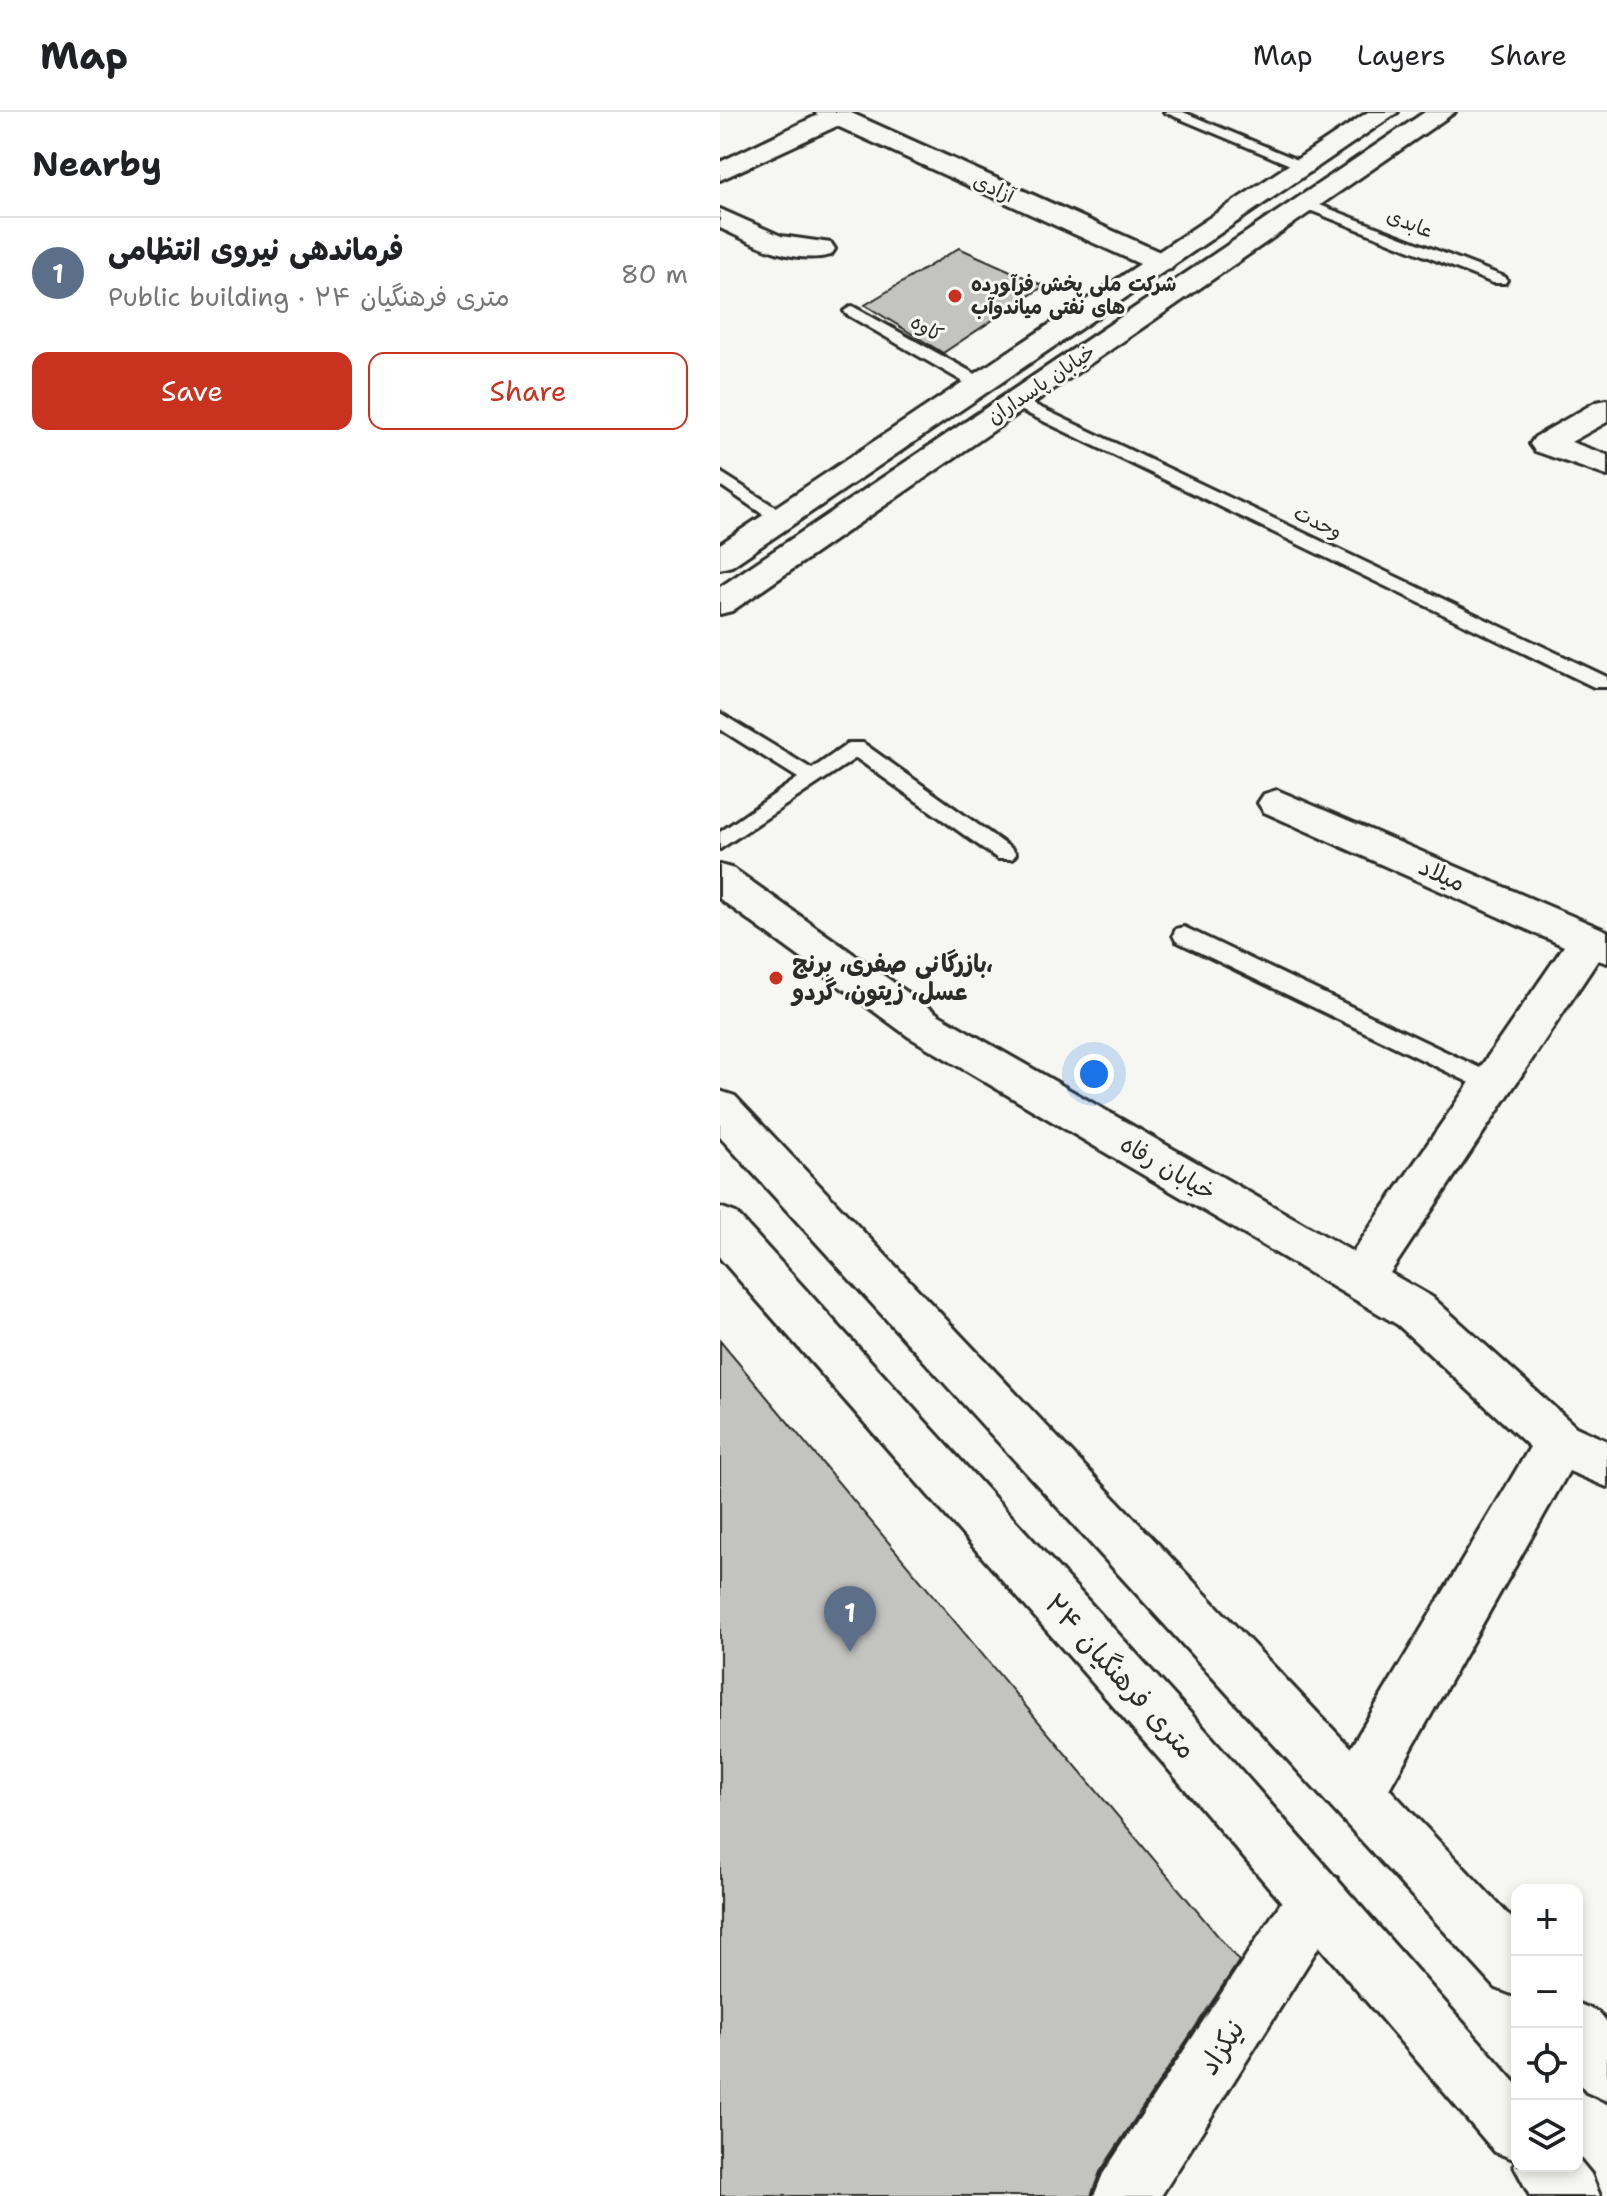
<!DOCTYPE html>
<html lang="en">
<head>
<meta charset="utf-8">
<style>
	:root { --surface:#fff; --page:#f6f6f6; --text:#202124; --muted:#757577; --line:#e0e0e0; --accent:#c8321e }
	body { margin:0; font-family:"Shantell Sans","Playpen Sans Arabic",sans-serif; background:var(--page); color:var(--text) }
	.controls { position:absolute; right:24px; bottom:24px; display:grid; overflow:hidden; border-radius:16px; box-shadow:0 4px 12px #0003 }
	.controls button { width:72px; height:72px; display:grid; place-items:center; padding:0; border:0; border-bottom:2px solid var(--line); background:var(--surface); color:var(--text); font:40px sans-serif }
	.you { position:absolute; left:374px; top:962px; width:28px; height:28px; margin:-20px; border:6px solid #fff; border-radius:50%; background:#1a73e8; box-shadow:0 0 0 12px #1a73e833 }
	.badge { display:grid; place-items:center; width:52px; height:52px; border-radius:50%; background:var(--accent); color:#fff; font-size:26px; font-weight:700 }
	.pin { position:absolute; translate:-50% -66px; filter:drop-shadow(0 2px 4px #0008) }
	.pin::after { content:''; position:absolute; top:42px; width:28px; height:24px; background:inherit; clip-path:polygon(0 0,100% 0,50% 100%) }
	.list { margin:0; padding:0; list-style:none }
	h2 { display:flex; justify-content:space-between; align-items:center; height:104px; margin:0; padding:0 32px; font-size:34px }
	h2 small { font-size:26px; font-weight:400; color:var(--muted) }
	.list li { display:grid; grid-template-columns:52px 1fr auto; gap:24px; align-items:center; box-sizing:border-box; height:112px; padding:0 32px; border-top:2px solid var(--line) }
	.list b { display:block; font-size:30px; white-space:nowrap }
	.list p { margin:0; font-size:26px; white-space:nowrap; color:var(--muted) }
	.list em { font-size:26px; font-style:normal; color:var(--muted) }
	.actions { display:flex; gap:16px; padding:24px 32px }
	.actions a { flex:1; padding:18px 0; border:2px solid var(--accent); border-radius:16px; text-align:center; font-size:28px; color:var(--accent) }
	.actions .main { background:var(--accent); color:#fff }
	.icon { flex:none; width:44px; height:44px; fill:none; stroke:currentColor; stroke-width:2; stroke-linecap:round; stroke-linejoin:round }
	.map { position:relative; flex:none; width:887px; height:2084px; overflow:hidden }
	header { display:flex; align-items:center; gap:48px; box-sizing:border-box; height:112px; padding:0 40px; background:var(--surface); border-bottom:2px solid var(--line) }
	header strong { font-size:38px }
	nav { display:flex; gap:44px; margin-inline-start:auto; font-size:28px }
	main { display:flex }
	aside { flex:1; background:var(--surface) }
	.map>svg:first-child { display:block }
</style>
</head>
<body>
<header>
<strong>Map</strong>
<nav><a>Map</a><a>Layers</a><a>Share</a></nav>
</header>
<main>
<aside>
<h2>Nearby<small></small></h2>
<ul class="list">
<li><span class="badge" style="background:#5c6f8a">1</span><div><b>فرماندهی نیروی انتظامی</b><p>Public building · ۲۴ متری فرهنگیان</p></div><em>80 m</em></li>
</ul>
<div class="actions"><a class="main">Save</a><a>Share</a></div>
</aside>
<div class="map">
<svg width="887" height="2084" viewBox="0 0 887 2084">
	<rect width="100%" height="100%" fill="#f6f6f2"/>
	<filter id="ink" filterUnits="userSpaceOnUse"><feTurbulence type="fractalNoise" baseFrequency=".0125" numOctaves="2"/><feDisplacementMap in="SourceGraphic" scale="16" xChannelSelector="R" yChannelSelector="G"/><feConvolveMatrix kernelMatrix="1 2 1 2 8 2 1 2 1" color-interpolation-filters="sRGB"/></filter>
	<g filter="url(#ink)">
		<!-- building -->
		<path fill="#c3c3c0" stroke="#2b2b2b" stroke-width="2" d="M239,136l85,38 -101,67 -78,-48z
			M0,1229l519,620 -139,211 -9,24h-371z"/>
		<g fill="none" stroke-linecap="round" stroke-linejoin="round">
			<defs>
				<path id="lane" d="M444,0h19l129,54 -7,4 -5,-1z
					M587,88l198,77 2,3 -2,3h-12l-191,-76v-6z
					M132,194l134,74 2,4 -8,5 -6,-1 -128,-74 -2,-3z
					M296,284l591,281v10h-13l-584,-282 -2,-4 2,-4z
					M0,360l66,42 3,4 -3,4h-12l-54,-37z
					M0,601l92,56 37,-26h14l149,106 4,5 -4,5h-14l-142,-101 -136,91v-17l78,-54 -78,-49z
					M464,815l317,151 4,6 -4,6 -8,3 -8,-3 -309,-149 -3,-6 3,-6z"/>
				<path id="street" d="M95,0h34l322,145 4,6 -4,6 -10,2 -10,-2 -314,-143 -117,54v-18l98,-47z
					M0,97l61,27 50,7 4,6 -4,6c-39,10 -77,-11 -111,-27z
					M887,288v22l-36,20 36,13v21l-72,-25 -5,-7 5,-7 61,-35z
					M557,678l330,141v32l-9,-3 -208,313 42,24 144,130 31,14v46l-38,-16 -193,341 -20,8 -20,-8 -8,-20 8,-20 194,-325 -132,-122 -489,-288 -189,-138v-34l14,4 205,146 414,237 211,-306 -300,-134 -6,-9 6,-9z
					M597,1757l20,9 9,20 -9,20 -176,278h-67l9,-22 194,-296z"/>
				<path id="secondary" d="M648,0h30l-666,454 -12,3v-25z
					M705,0h30l-723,499 -12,3v-27z
					M0,979l15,5 782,828v72l-21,-8 -776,-851z
					M0,1095l16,6 465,512 316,359v82h60v-9l14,17 9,22h-70l-16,-30 2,-6 -21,-8 -332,-389 -443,-505z
					M857,1891l21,9 9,11v78l-21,-9 -9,-11z"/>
			</defs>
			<!-- lane casing -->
			<use href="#lane" stroke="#2b2b2b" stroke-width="6"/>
			<!-- street casing -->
			<use href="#street" stroke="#2b2b2b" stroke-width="6"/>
			<!-- secondary casing -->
			<use href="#secondary" stroke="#2b2b2b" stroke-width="6"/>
			<!-- lane -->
			<use href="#lane" fill="#f6f6f2" fill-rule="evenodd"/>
			<!-- street -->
			<use href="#street" fill="#f6f6f2" fill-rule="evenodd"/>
			<!-- secondary -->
			<use href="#secondary" fill="#f6f6f2" fill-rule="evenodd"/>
		</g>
	</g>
	<!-- markers -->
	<g fill="#c8321e" stroke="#f6f6f2" stroke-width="3">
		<circle cx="235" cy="184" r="8"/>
		<circle cx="56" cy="866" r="8"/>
	</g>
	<g text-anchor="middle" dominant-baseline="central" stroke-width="6" stroke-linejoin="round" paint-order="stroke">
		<!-- far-street labels -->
		<g font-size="20" fill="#2b2b2b" stroke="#f6f6f2">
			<text transform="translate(274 76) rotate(24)">آزادی</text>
			<text transform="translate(690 111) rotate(22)">عابدی</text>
			<text transform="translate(207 216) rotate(30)">کاوه</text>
			<text transform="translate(321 272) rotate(-34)">خیابان پاسداران</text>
			<text transform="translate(598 410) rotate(26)">وحدت</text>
		</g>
		<!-- far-poi labels -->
		<g font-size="20" font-weight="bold" fill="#2b2b2b" stroke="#f6f6f2" text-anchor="start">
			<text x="251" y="172">شرکت ملی پخش فرآورده<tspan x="251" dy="23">های نفتی میاندوآب</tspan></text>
		</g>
		<!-- street labels -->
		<g font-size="24" fill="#2b2b2b" stroke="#f6f6f2">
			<text transform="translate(722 763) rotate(24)">میلاد</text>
			<text transform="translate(448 1056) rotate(30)">خیابان رفاه</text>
		</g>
		<!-- poi labels -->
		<g font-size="24" font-weight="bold" fill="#2b2b2b" stroke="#f6f6f2" text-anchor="start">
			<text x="72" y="852">بازرگانی صفری، برنج،<tspan x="72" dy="28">عسل، زیتون، گردو</tspan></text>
		</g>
		<!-- near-street labels -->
		<g font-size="28" fill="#2b2b2b" stroke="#f6f6f2">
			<text transform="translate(401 1564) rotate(48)">۲۴ متری فرهنگیان</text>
			<text transform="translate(501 1935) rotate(-57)">نیکزاد</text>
		</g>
	</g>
</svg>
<div class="controls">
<button>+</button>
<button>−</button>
<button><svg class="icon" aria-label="locate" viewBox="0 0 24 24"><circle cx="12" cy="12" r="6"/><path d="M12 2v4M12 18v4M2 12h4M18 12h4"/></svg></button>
<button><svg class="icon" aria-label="layers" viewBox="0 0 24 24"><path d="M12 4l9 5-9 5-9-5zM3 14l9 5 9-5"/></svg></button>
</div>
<div class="you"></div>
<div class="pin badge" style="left:130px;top:1540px;background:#5c6f8a">1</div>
</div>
</main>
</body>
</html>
